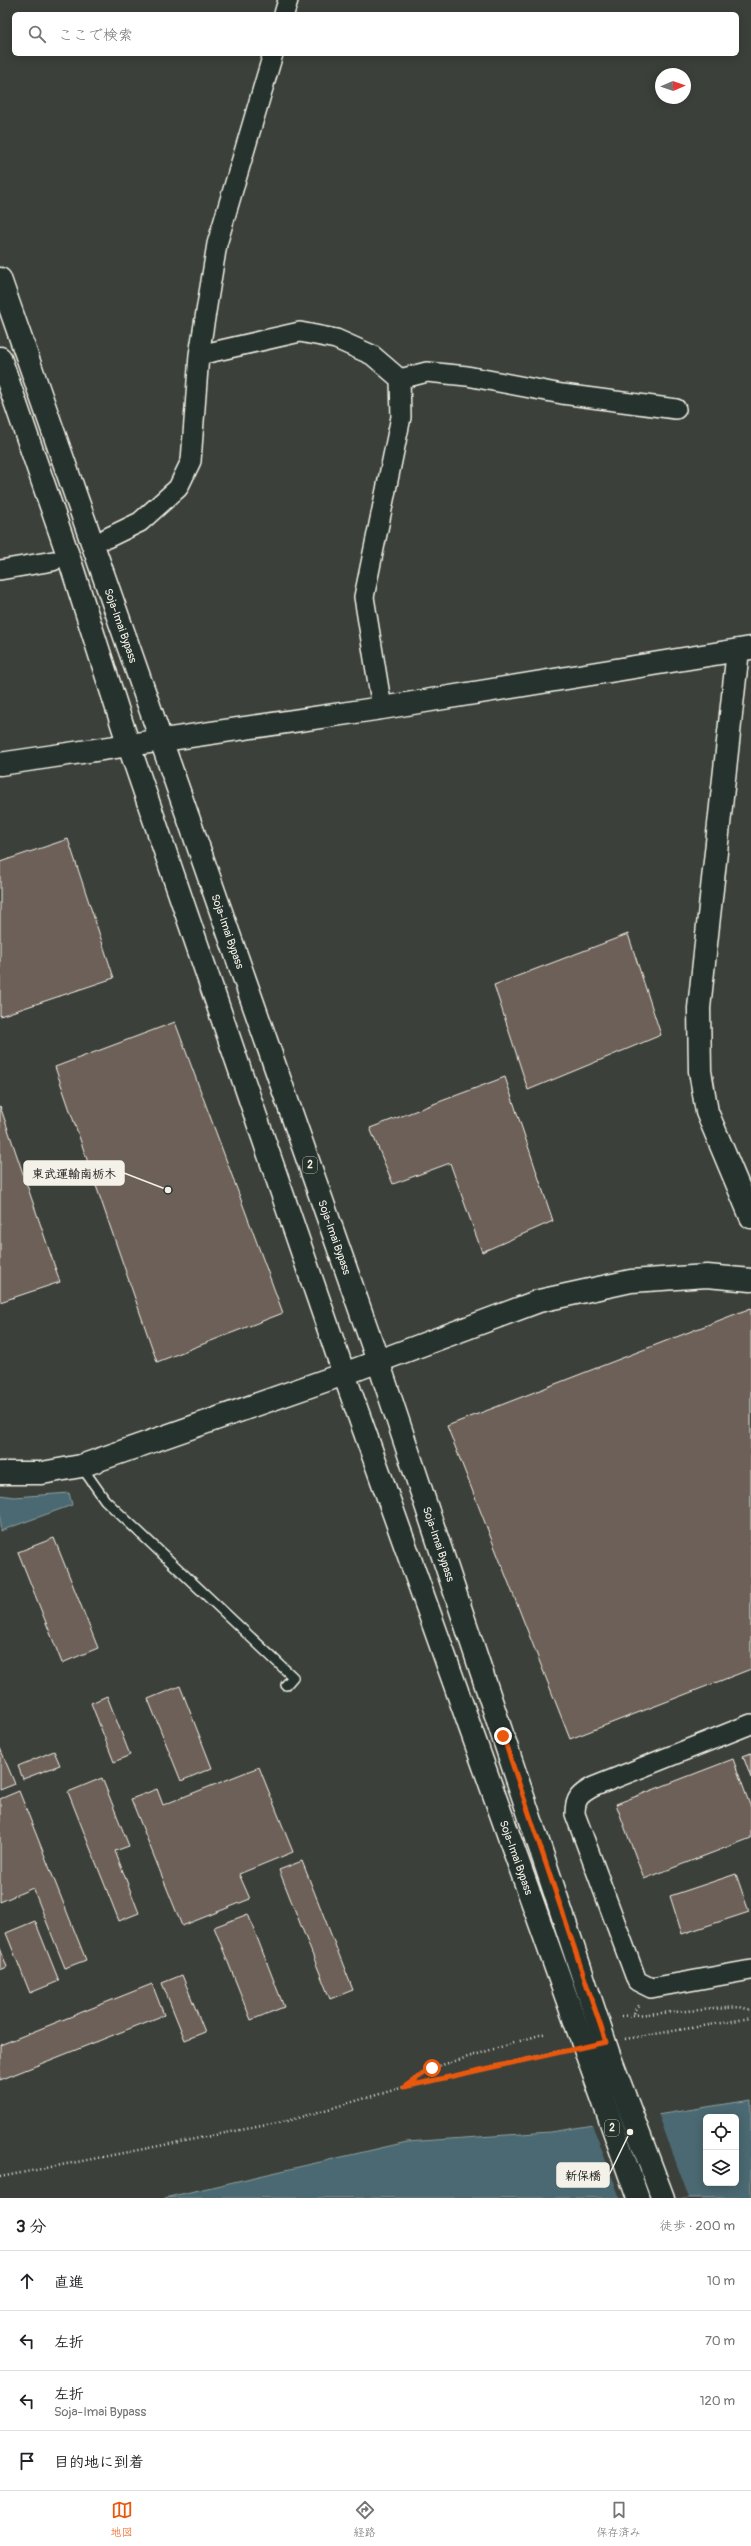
<!DOCTYPE html>
<html lang="ja">
<head>
<meta charset="utf-8">
<style>
	:root { --surface:#fff; --page:#f6f6f6; --text:#202124; --muted:#757577; --line:#e0e0e0; --accent:#ea580c }
	body { margin:0; font-family:Pangolin,"Klee One",sans-serif; background:var(--page); color:var(--text) }
	.controls { position:absolute; right:12px; bottom:12px; display:grid; overflow:hidden; border-radius:6px; box-shadow:0 2px 10px #0003 }
	.controls button { width:36px; height:36px; display:grid; place-items:center; padding:0; border:0; border-bottom:1px solid var(--line); background:var(--surface); color:var(--text); font:20px sans-serif }
	.compass { position:absolute; left:655px; top:68px; width:36px; height:36px; border-radius:50%; background:var(--surface); box-shadow:0 2px 10px #0003; rotate:88deg }
	.stop { position:absolute; width:12px; height:12px; margin:-9px; border:3px solid #ea580c; border-radius:50%; background:#fff }
	.stop.end { background:#ea580c; border-color:#fff; box-shadow:0 1px 4px #0008 }
	.list { margin:0; padding:0; list-style:none }
	h2 { display:flex; justify-content:space-between; align-items:center; height:52px; margin:0; padding:0 16px; font-size:17px }
	h2 small { font-size:13px; font-weight:400; color:var(--muted) }
	.list li { display:grid; grid-template-columns:26px 1fr auto; gap:12px; align-items:center; box-sizing:border-box; height:60px; padding:0 16px; border-top:1px solid var(--line) }
	.list b { display:block; font-size:15px; white-space:nowrap }
	.list p { margin:0; font-size:13px; white-space:nowrap; color:var(--muted) }
	.list em { font-size:13px; font-style:normal; color:var(--muted) }
	.icon { flex:none; width:22px; height:22px; fill:none; stroke:currentColor; stroke-width:2; stroke-linecap:round; stroke-linejoin:round }
	.map { position:relative; flex:none; width:751px; height:2198px; overflow:hidden }
	.search { position:absolute; background:var(--surface); box-shadow:0 2px 10px #0003; left:12px; right:12px; top:12px; height:44px; display:flex; align-items:center; gap:10px; box-sizing:border-box; padding:0 14px; border-radius:6px; color:var(--muted); font-size:15px }
	.sheet { height:292px; background:var(--surface) }
	nav { display:flex; justify-content:space-around; align-items:center; box-sizing:border-box; height:56px; border-top:1px solid var(--line); background:var(--surface); font-size:11px; color:var(--muted) }
	nav a { display:grid; justify-items:center; gap:2px }
	nav .on { color:var(--accent) }
	.map>svg:first-child { display:block }
</style>
</head>
<body>
<div class="map">
<svg width="751" height="2198" viewBox="0 0 751 2198">
	<rect width="100%" height="100%" fill="#3b413a"/>
	<filter id="ink" filterUnits="userSpaceOnUse"><feTurbulence type="fractalNoise" baseFrequency=".025" numOctaves="2"/><feDisplacementMap in="SourceGraphic" scale="8" xChannelSelector="R" yChannelSelector="G"/><feConvolveMatrix kernelMatrix="1 2 1 2 8 2 1 2 1" color-interpolation-filters="sRGB"/></filter>
	<g filter="url(#ink)">
		<!-- water -->
		<path fill="#4c6972" stroke="#8f9fa1" fill-rule="evenodd" d="M69,1493l3,12 -72,26v-36l14,2z
			M751,2100v98h-587l243,-56 143,-10zM706,2117h30v66h-30z"/>
		<!-- pier -->
		<path fill="#3b413a" d="M658,2113l31,85h-69l-28,-74z"/>
		<!-- building -->
		<path fill="#6d6159" stroke="#f4f1e8" d="M68,839l46,139 -114,38v-154z
			M628,934l33,101 -133,55 -34,-105z
			M175,1022l108,291 -126,49 -102,-295z
			M505,1077l48,144 -71,31 -32,-89 -57,21 -23,-56z
			M0,1106l60,176 -60,20z
			M751,1308v361l-181,70 -123,-313z
			M54,1538l44,110 -36,15 -44,-111z
			M180,1686l32,82 -31,13 -33,-82z
			M107,1696l23,59 -16,7 -23,-59z
			M0,1748l15,36 -15,6z
			M54,1751l6,14 -37,14 -5,-13z
			M751,1753v25l-8,-22z
			M733,1759l18,49v30l-107,41 -28,-75z
			M259,1767l34,85 -54,22 11,25 -68,27 -51,-127 26,-10 6,16z
			M102,1778l27,68 -14,5 24,62 -20,8 -51,-129z
			M19,1791l67,169 -21,8 -32,-80 -33,14v-103z
			M302,1861l51,129 -23,9 -51,-129z
			M736,1874l13,38 -67,22 -12,-38z
			M248,1914l36,93 -33,13 -37,-93z
			M35,1921l24,60 -29,12 -24,-60z
			M0,1948l7,19 -7,3z
			M182,1975l23,57 -20,8 -23,-57z
			M152,1984l12,31 -164,65v-35z"/>
		<g fill="none" stroke-linecap="round" stroke-linejoin="round">
			<defs>
				<path id="lane" d="M81,1466l24,34 188,177 -7,8"/>
				<path id="street" d="M284,14l4,-14
					M199,355l101,-23 36,7 36,16 28,24 1,38 -37,180 18,111
					M400,379l27,-7 40,4 95,18 114,15
					M107,538l33,-16 38,-34 13,-27 8,-106 18,-111 56,-190
					M0,570l53,-9
					M751,1724l-158,63c-13,7 -18,11 -18,27l62,167 14,7 100,-18"/>
				<path id="secondary" d="M738,650l-39,358 1,63 7,41 44,105
					M0,764l382,-56 369,-60
					M0,1473h42l39,-7 263,-92 195,-73 92,-20 76,-5 44,4"/>
				<g id="primary">
					<path id="s1" d="M0,279l378,1082 231,694 54,143"/>
					<path id="s2" d="M0,358l69,200 60,188 215,628 294,824"/>
				</g>
			</defs>
			<!-- lane casing -->
			<use href="#lane" stroke="#f4f1e8" stroke-width="12"/>
			<!-- street casing -->
			<use href="#street" stroke="#f4f1e8" stroke-width="22"/>
			<!-- secondary casing -->
			<use href="#secondary" stroke="#f4f1e8" stroke-width="25"/>
			<!-- primary casing -->
			<use href="#primary" stroke="#f4f1e8" stroke-width="25"/>
			<!-- path -->
			<path stroke="#f4f1e8" stroke-width="2.5" stroke-dasharray="1 3" stroke-linecap="butt" d="M634,2013l6,-9
				M621,2016l119,-9 11,3
				M625,2039l126,-21
				M406,2087l159,-37
				M0,2177l287,-56 117,-34 28,-19 114,-35"/>
			<!-- lane -->
			<use href="#lane" stroke="#26332d" stroke-width="9"/>
			<!-- street -->
			<use href="#street" stroke="#26332d" stroke-width="19"/>
			<!-- secondary -->
			<use href="#secondary" stroke="#26332d" stroke-width="22"/>
			<!-- primary -->
			<use href="#primary" stroke="#26332d" stroke-width="22"/>
		</g>
	</g>
	<g fill="none" stroke-linecap="round" stroke-linejoin="round" filter="url(#ink)">
		<!-- route -->
		<path stroke="#ea580c" stroke-width="5" d="M432,2068l-28,19 202,-45 -103,-306"/>
	</g>
	<g text-anchor="middle" dominant-baseline="central" stroke-width="4" stroke-linejoin="round" paint-order="stroke">
		<!-- shield labels -->
		<g fill="#26332d" stroke="#b6b8b0" stroke-width="1">
			<rect x="303" y="1157" width="14" height="16" rx="3"/>
			<rect x="605" y="2120" width="14" height="16" rx="3"/>
		</g>
		<g font-size="10" font-weight="bold" fill="#f4f1e8">
			<text x="310" y="1165">2</text>
			<text x="612" y="2128">2</text>
		</g>
		<!-- street labels -->
		<g font-size="11" fill="#f4f1e8" stroke="#26332d">
			<text stroke="none"><textPath href="#s1" startOffset="367">Soja-Imai Bypass</textPath></text>
			<text stroke="none"><textPath href="#s1" startOffset="691">Soja-Imai Bypass</textPath></text>
			<text stroke="none"><textPath href="#s1" startOffset="1015">Soja-Imai Bypass</textPath></text>
			<text stroke="none"><textPath href="#s1" startOffset="1339">Soja-Imai Bypass</textPath></text>
			<text stroke="none"><textPath href="#s2" startOffset="1586">Soja-Imai Bypass</textPath></text>
		</g>
	</g>
	<!-- callouts -->
	<path fill="none" stroke="#f4f1e8" stroke-width="1.5" d="M168 1190L124 1173M630 2132L609 2175"/>
	<g fill="#f4f1e8" stroke="#26332d" stroke-width="1.5">
		<circle cx="168" cy="1190" r="4"/>
		<circle cx="630" cy="2132" r="4"/>
	</g>
	<g fill="#f4f1e8" stroke="#f4f1e8" stroke-width="1.5">
		<rect x="24" y="1161" width="100" height="24" rx="4"/>
		<rect x="557" y="2163" width="52" height="24" rx="4"/>
	</g>
	<g font-size="12" text-anchor="middle" font-weight="bold" fill="#111">
		<text x="74" y="1178">東武運輸南栃木</text>
		<text x="583" y="2180">新保橋</text>
	</g>
</svg>
<div class="controls">
<button><svg class="icon" aria-label="locate" viewBox="0 0 24 24"><circle cx="12" cy="12" r="6"/><path d="M12 2v4M12 18v4M2 12h4M18 12h4"/></svg></button>
<button><svg class="icon" aria-label="layers" viewBox="0 0 24 24"><path d="M12 4l9 5-9 5-9-5zM3 14l9 5 9-5"/></svg></button>
</div>
<svg class="compass" viewBox="-18 -18 36 36"><path d="M0-13l5 13h-10z" fill="#e53935"/><path d="M0 13l5-13h-10z" fill="#757577"/></svg>
<div class="stop" style="left:432px;top:2068px"></div>
<div class="stop end" style="left:503px;top:1736px"></div>
<div class="search"><svg class="icon" aria-label="search" viewBox="0 0 24 24"><circle cx="10" cy="10" r="6"/><path d="M15 15l6 6"/></svg>ここで検索</div>
</div>
<section class="sheet">
<h2>3 分<small>徒歩 · 200 m</small></h2>
<ul class="list">
<li><svg class="icon" aria-label="ahead" viewBox="0 0 24 24"><path d="M12 20V5M6 11l6-6 6 6"/></svg><div><b>直進</b></div><em>10 m</em></li>
<li><svg class="icon" aria-label="left" viewBox="0 0 24 24"><path d="M17 20v-9H6M10 6l-5 5 5 5"/></svg><div><b>左折</b></div><em>70 m</em></li>
<li><svg class="icon" aria-label="left" viewBox="0 0 24 24"><path d="M17 20v-9H6M10 6l-5 5 5 5"/></svg><div><b>左折</b><p>Soja-Imai Bypass</p></div><em>120 m</em></li>
<li><svg class="icon" aria-label="arrive" viewBox="0 0 24 24"><path d="M6 21V4h12l-3 4 3 4H6"/></svg><div><b>目的地に到着</b></div></li>
</ul>
</section>
<nav>
<a class="on"><svg class="icon" aria-label="map" viewBox="0 0 24 24"><path d="M3 6l6-2 6 2 6-2v14l-6 2-6-2-6 2zM9 4v14M15 6v14"/></svg>地図</a>
<a><svg class="icon" aria-label="directions" viewBox="0 0 24 24"><path d="M12 3l9 9-9 9-9-9zM9 14v-3h6M13 9l2 2-2 2"/></svg>経路</a>
<a><svg class="icon" aria-label="saved" viewBox="0 0 24 24"><path d="M7 4h10v16l-5-4-5 4z"/></svg>保存済み</a>
</nav>
</body>
</html>
